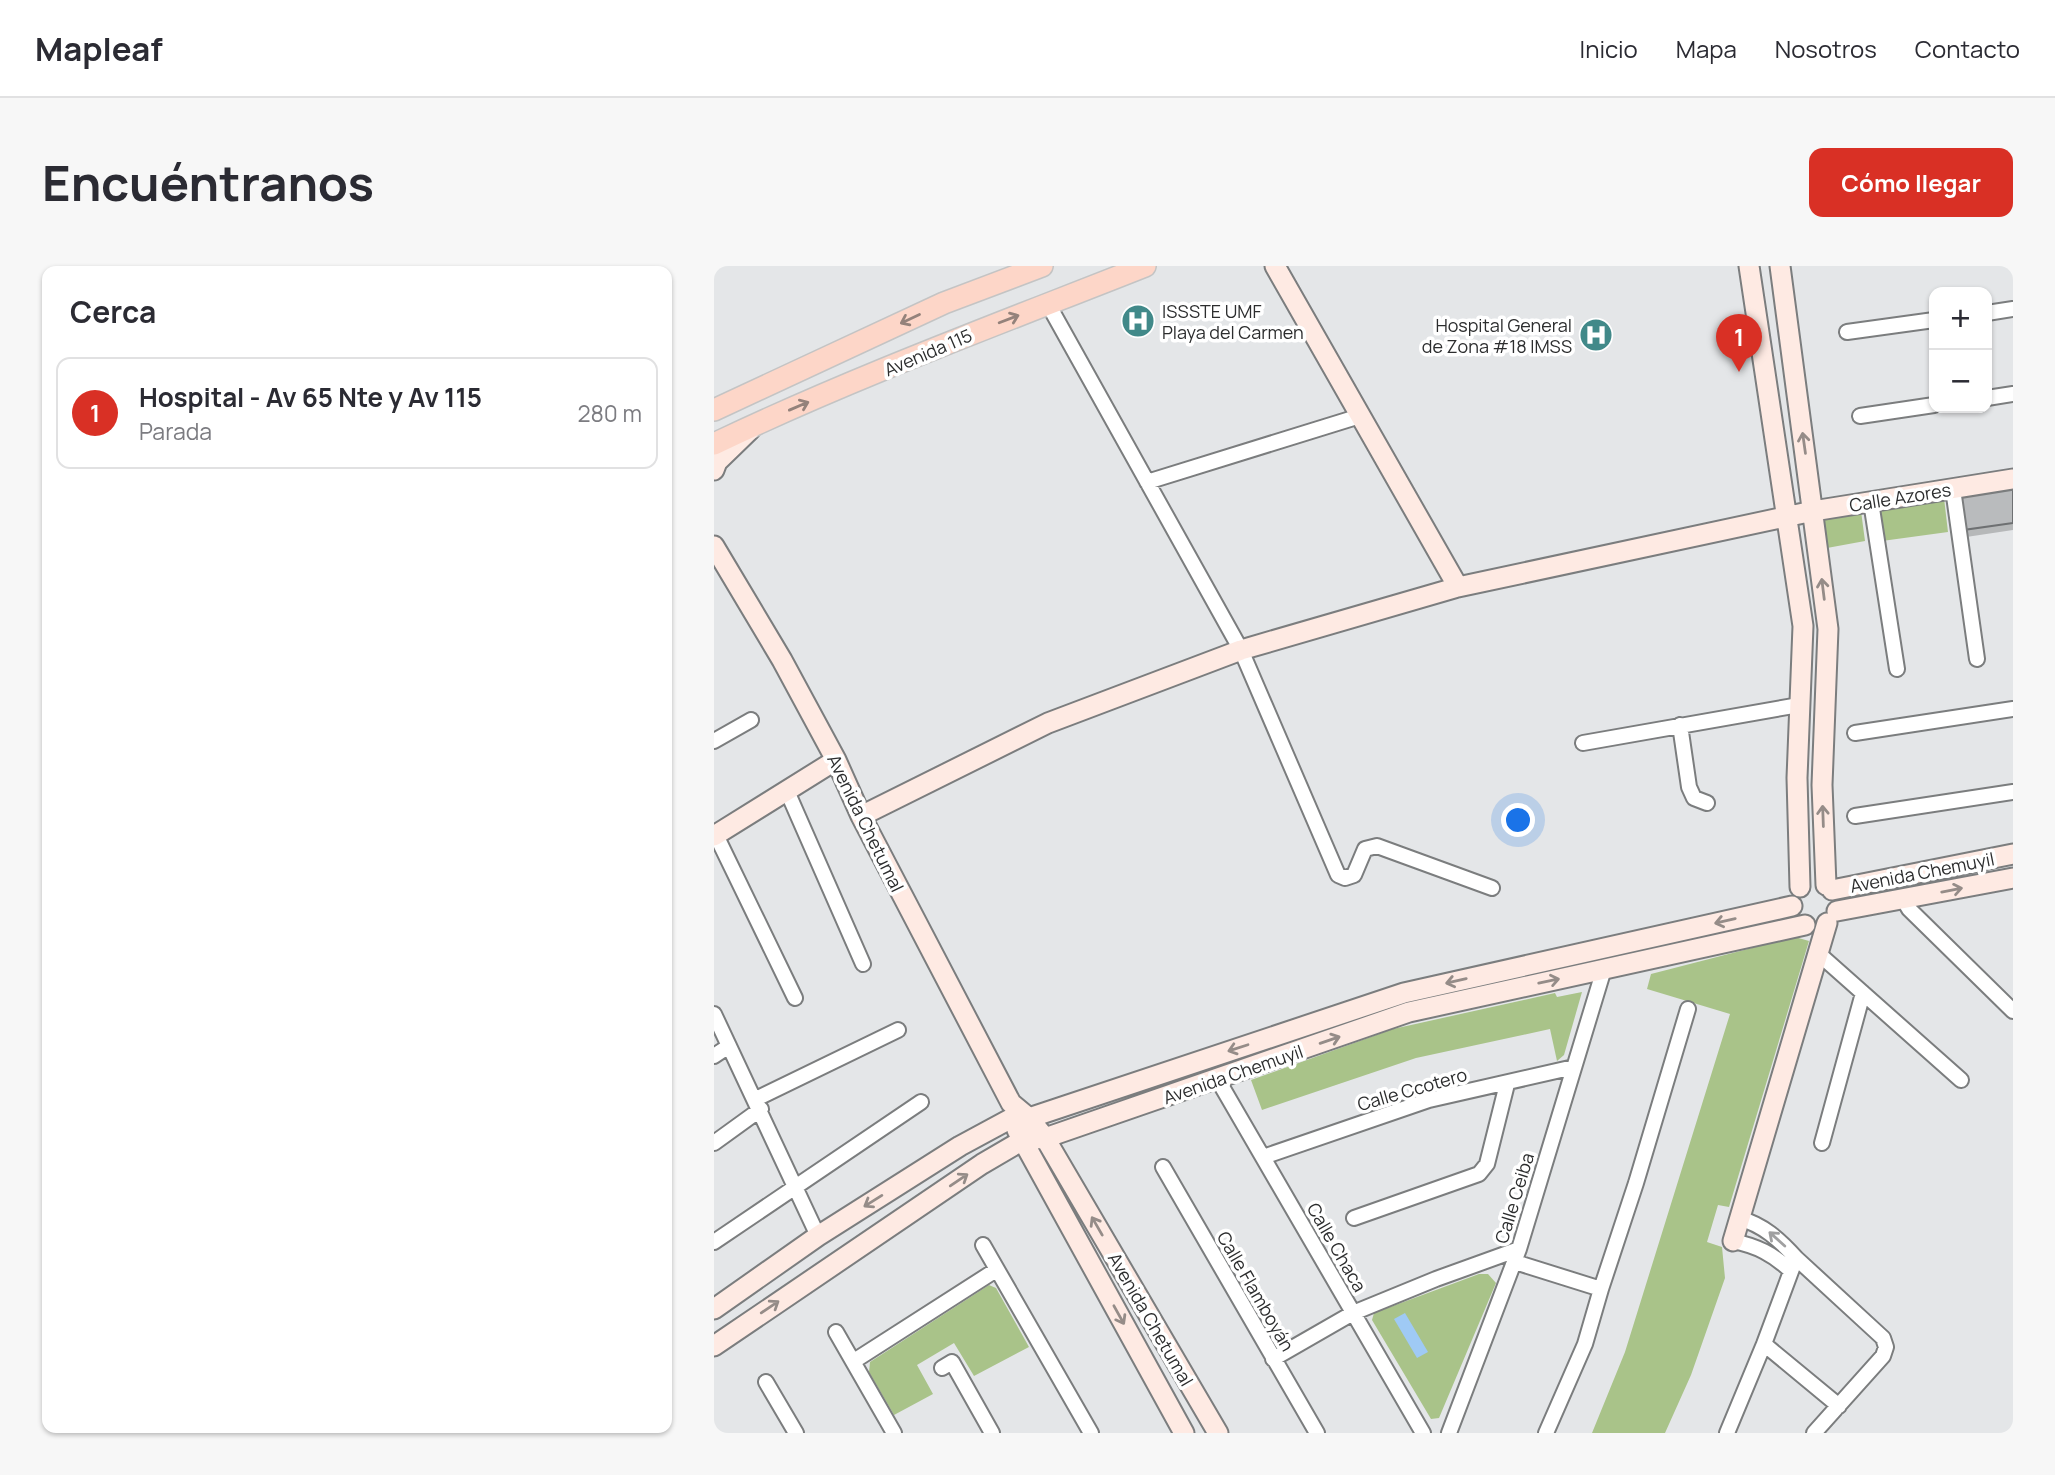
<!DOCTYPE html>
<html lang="es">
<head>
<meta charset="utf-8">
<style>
	:root { --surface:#fff; --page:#f7f7f7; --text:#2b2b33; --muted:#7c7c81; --line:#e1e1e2; --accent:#d93025 }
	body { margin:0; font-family:Manrope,sans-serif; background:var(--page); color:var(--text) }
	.controls { position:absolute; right:21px; top:21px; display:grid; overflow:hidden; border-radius:14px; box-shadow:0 2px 5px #0004 }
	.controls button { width:63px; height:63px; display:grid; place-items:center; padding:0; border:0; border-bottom:2px solid var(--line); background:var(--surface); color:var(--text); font:35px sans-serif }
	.you { position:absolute; left:805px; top:555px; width:24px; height:24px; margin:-18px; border:5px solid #fff; border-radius:50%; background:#1a73e8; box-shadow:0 0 0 10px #1a73e833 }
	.badge { display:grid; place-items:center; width:46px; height:46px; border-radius:50%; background:var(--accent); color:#fff; font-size:23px; font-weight:700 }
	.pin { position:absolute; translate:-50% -58px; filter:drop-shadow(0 2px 4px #0008) }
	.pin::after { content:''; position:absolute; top:37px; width:24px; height:21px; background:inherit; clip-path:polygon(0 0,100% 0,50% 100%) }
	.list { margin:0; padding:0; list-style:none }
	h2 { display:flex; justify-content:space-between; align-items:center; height:91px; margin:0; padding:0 28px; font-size:30px }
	h2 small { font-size:23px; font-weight:400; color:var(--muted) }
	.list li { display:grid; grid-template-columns:46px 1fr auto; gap:21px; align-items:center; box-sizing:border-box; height:112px; margin:0 14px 14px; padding:0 14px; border:2px solid var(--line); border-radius:14px }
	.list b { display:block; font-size:26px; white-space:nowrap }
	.list p { margin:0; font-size:23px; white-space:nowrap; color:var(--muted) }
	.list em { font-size:23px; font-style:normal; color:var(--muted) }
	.map { position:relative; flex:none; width:1299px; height:1167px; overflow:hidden; border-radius:14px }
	header { display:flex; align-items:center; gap:42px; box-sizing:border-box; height:98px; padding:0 35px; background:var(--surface); border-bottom:2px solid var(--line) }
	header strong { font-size:33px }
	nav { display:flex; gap:38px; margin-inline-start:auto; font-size:24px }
	.intro { display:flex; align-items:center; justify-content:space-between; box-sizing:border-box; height:168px; padding:0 42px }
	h1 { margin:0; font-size:49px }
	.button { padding:18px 32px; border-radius:14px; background:var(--accent); color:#fff; font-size:24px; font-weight:700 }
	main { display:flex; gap:42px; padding:0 42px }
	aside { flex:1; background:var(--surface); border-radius:14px; box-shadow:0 2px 5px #0004 }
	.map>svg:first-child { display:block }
</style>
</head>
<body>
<header>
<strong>Mapleaf</strong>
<nav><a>Inicio</a><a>Mapa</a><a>Nosotros</a><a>Contacto</a></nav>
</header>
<div class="intro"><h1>Encuéntranos</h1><a class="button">Cómo llegar</a></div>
<main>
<aside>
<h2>Cerca<small></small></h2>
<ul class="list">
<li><span class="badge">1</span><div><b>Hospital - Av 65 Nte y Av 115</b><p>Parada</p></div><em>280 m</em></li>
</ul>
</aside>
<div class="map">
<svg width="1299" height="1167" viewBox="0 0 1299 1167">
	<rect width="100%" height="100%" fill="#e4e6e8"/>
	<!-- green -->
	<path fill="#a9c389" d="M1230,232l4,34 -66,9 -5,-33z
		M1147,245l4,30 -38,7 -5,-30z
		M1081,671l14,4 -80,266 -11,-2 -11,37 15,5 3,31 -34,97 -26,58h-73l33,-81 105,-338 -83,-25 4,-15z
		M868,726l-18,63 -7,6 -7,-32 -134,29 -154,52 -11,-30 142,-51 162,-36 2,4z
		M765,1008h9l8,9 -57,135 -8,1 -59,-99 2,-7z
		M275,1019l7,3 33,59 -55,29 -20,-33 -37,22 16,29 -39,21 -25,-43 1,-10z"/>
	<!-- water -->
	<path fill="#9fcaf5" d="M691,1047l23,39 -11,6 -23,-39z"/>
	<!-- shadow -->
	<path fill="#0003" d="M1299,225v39l-60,9 -4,-30 10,-10z"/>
	<!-- building -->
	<path fill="#b9bbbd" stroke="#6e7072" stroke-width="2" d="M1299,223v34l-50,7 -5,-33z"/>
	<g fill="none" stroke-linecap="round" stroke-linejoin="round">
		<defs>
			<path id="street" d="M334,38l193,346 97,225 7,3 9,-3 11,-26 12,-3 115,42
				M1273,47l26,-4
				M1133,66l87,-12
				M1273,132l26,-4
				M1146,150l74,-11
				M433,216l213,-66
				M1239,223l24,170
				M1157,236l26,167
				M966,459l9,62 5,11 13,5
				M1141,467l158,-24
				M0,475l37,-21
				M869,477l216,-38
				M73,525l76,173
				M1141,550l158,-24
				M2,569l79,163
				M1189,633l6,10 104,102
				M1105,688l142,126
				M0,748l104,222
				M0,790l15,-10
				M504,814l205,353
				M42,833l142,-69
				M0,877l47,-34
				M1108,877l41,-150
				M549,891l166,-57 145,-33
				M449,901l154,266
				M640,952l125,-44 8,-10 20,-80
				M1025,952c24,7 40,21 57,40
				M1019,975c24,5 40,13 58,30
				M0,976l207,-140
				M269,979l108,188
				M801,996l86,27 35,-106 52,-174
				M122,1066l58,101
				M1050,1078l75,62
				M559,1093l80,-46 83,-34 83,-30
				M140,1095l142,-91
				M228,1102l10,-6 40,71
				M52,1116l30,51
				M735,1167l70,-184 85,-280
				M832,1167l39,-89 16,-55
				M1013,1167l37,-89 32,-86 87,80 3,9 -3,9 -69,77"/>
			<path id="secondary" d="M561,0l183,321
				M1035,0l54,360 -6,152 3,109
				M1066,0l48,363 -6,156 4,100
				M0,204l3,-8 33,-32
				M0,280l68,114 54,100 25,56 150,287 18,15 16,20 173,295
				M147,550l187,-93 193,-73 217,-63 355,-76 200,-32
				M0,570l122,-76
				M1118,624l181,-36
				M1123,645l176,-33
				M303,864l167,303
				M1019,975l94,-318
				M0,1043l104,-73 142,-90 50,-27 19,-1 375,-125 388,-87
				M0,1080l268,-182 41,-24 22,-2 364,-126 396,-87"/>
			<path id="primary" d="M0,144l230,-107 98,-37
				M0,178c140,-67 287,-121 431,-178"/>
		</defs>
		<!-- street casing -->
		<use href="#street" stroke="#7b7d7e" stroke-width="18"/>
		<!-- secondary casing -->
		<use href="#secondary" stroke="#7b7d7e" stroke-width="23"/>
		<!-- primary casing -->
		<use href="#primary" stroke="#c4c4c4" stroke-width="24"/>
		<!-- street -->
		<use href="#street" stroke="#fff" stroke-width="14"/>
		<!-- secondary -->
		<use href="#secondary" stroke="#feeae3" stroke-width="19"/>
		<!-- primary -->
		<use href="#primary" stroke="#fdd6c8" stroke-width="21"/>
	</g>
	<!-- one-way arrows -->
	<defs><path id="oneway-shaft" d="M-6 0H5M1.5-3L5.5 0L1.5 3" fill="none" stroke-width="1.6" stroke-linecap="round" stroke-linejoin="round" transform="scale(1.75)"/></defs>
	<g stroke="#94827b">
		<use href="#oneway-shaft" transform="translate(196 53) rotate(155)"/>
		<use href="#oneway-shaft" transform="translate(295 53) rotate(-21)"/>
		<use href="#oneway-shaft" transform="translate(85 140) rotate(-23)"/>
	</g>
	<g stroke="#958c88">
		<use href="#oneway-shaft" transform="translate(1090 177) rotate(-98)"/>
		<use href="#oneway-shaft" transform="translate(1109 323) rotate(-97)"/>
		<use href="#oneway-shaft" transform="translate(1109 550) rotate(-92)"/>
		<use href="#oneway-shaft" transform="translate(1238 624) rotate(-11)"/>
		<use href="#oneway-shaft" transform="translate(1011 655) rotate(167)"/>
		<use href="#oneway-shaft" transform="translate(742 715) rotate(167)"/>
		<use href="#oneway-shaft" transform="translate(835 715) rotate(-12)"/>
		<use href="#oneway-shaft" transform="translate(616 774) rotate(-19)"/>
		<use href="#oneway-shaft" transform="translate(524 782) rotate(162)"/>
		<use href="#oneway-shaft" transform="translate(245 914) rotate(-34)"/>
		<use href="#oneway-shaft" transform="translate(159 935) rotate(148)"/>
		<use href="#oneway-shaft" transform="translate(383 960) rotate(-120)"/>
		<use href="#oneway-shaft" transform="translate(56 1041) rotate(-34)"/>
		<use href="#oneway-shaft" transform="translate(405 1049) rotate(61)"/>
	</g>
	<use stroke="#a0a0a1" href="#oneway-shaft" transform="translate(1063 973) rotate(-138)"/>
	<!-- icons -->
	<defs>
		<symbol id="hospital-disc" viewBox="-11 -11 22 22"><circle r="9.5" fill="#418989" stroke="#fff"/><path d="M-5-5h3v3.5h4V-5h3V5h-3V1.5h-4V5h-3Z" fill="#fff"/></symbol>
	</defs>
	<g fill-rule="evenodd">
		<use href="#hospital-disc" x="405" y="36" width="38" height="38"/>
		<use href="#hospital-disc" x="863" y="50" width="38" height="38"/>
	</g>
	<g text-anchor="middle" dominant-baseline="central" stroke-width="7" stroke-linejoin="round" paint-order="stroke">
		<!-- poi labels -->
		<g font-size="18" fill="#2c2d2e" stroke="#fff" text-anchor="start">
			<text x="448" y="45">ISSSTE UMF<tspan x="448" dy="21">Playa del Carmen</tspan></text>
			<text x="858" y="59" text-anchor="end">Hospital General<tspan x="858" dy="21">de Zona #18 IMSS</tspan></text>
		</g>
		<!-- street labels -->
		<g font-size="18" fill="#2c2d2e" stroke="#fff">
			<text transform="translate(214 86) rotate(-23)">Avenida 115</text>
			<text transform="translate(1186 231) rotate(-9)">Calle Azores</text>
			<text transform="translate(152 557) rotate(64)">Avenida Chetumal</text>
			<text transform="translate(1208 606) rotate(-11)">Avenida Chemuyil</text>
			<text transform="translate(519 808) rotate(-19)">Avenida Chemuyil</text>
			<text transform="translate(698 823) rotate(-16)">Calle Ccotero</text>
			<text transform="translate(800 932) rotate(-73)">Calle Ceiba</text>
			<text transform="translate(623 981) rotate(60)">Calle Chaca</text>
			<text transform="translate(542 1025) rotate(60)">Calle Flamboyán</text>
			<text transform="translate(437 1053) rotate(60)">Avenida Chetumal</text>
		</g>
	</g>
</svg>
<div class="controls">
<button>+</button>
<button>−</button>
</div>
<div class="you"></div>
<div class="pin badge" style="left:1025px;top:106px">1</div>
</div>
</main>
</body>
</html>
